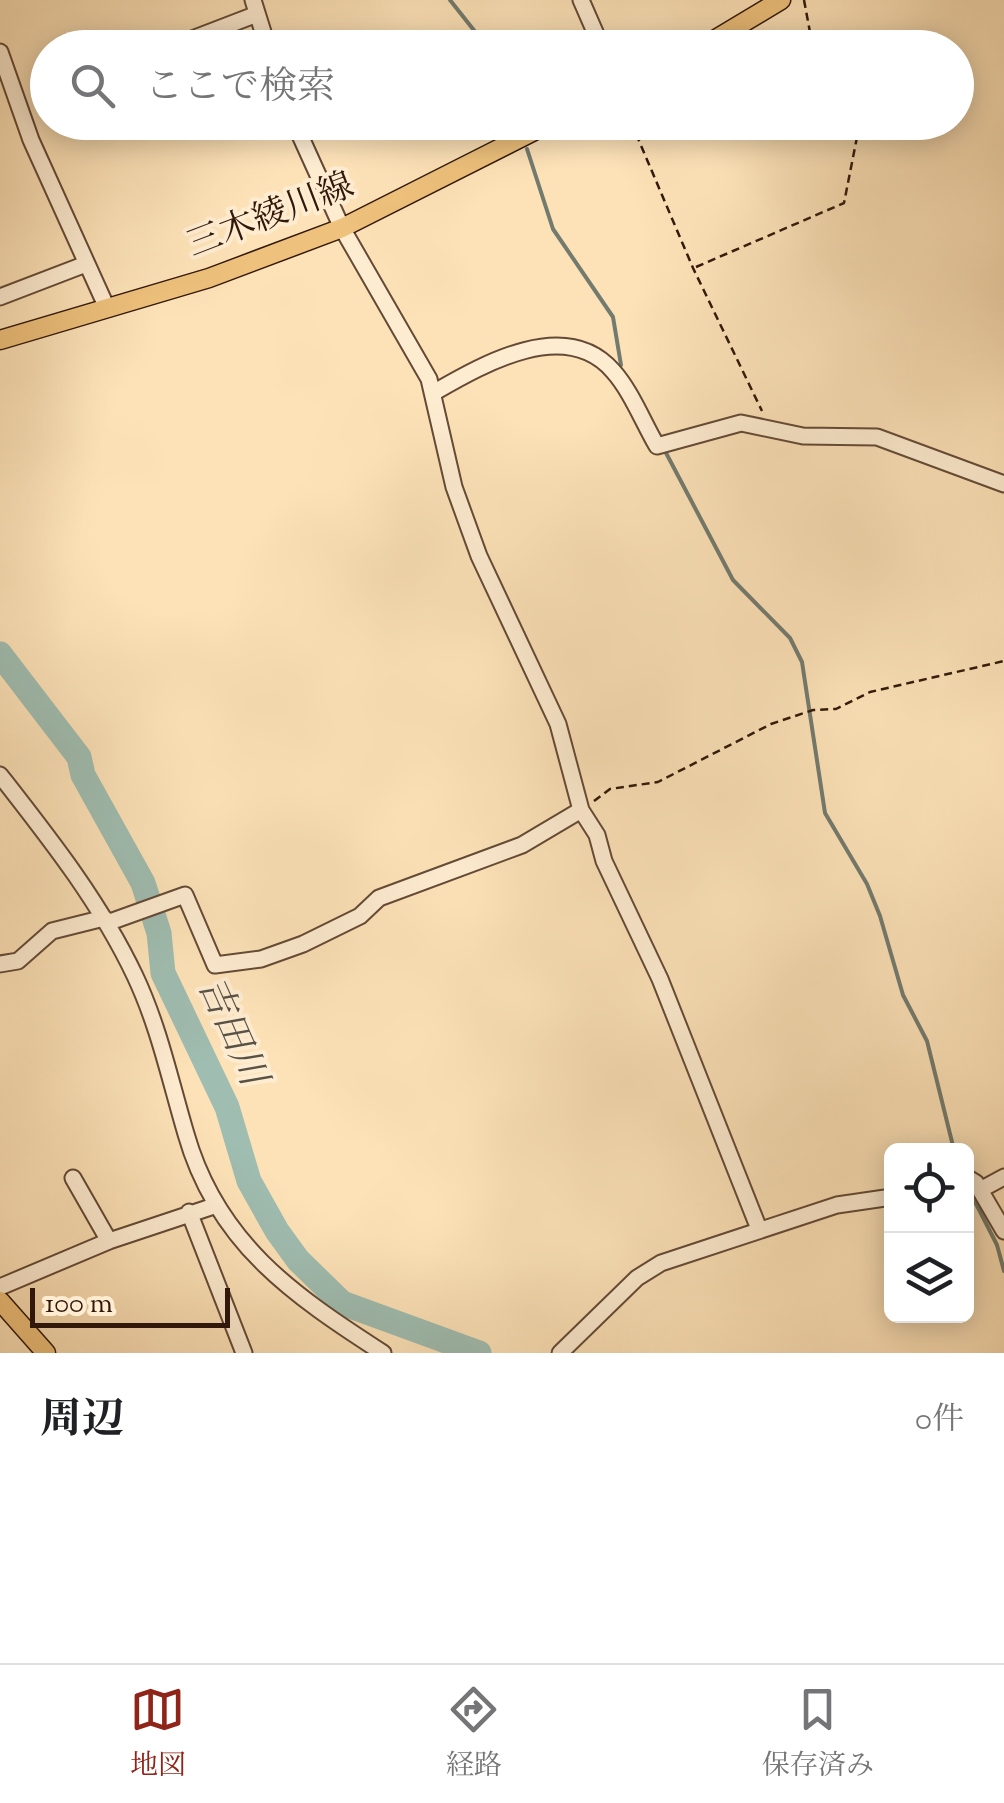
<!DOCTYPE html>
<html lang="ja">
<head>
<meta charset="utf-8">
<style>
	:root { --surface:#fff; --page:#f6f6f6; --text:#202124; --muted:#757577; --line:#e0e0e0; --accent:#8f2418 }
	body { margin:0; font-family:"Sorts Mill Goudy","Noto Serif JP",serif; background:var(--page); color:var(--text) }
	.controls { position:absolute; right:30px; bottom:30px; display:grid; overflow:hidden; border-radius:15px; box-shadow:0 5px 25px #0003 }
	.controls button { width:90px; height:90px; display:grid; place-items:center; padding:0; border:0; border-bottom:2px solid var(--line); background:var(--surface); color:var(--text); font:50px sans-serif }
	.scale { position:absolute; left:30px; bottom:25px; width:200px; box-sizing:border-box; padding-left:10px; border:5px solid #31180b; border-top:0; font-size:28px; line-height:35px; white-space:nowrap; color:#31180b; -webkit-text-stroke:8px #feecd1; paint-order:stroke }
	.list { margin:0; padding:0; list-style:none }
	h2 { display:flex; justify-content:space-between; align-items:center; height:130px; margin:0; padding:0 40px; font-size:42px }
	h2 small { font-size:32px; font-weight:400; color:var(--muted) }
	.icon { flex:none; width:55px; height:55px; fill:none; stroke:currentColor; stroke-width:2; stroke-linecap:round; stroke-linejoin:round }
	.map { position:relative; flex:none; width:1004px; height:1353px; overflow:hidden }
	.search { position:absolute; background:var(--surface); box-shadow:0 5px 25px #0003; left:30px; right:30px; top:30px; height:110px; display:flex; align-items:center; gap:25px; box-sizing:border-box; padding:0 35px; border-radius:55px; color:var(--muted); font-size:38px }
	.sheet { height:310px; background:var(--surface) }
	nav { display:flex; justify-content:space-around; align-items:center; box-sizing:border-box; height:140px; border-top:2px solid var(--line); background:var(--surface); font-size:28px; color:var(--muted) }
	nav a { display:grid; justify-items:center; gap:5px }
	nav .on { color:var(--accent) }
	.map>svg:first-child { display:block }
</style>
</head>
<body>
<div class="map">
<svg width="1004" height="1353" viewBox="0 0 1004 1353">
	<rect width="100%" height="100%" fill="#fde2b8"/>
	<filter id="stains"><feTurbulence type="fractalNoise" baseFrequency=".002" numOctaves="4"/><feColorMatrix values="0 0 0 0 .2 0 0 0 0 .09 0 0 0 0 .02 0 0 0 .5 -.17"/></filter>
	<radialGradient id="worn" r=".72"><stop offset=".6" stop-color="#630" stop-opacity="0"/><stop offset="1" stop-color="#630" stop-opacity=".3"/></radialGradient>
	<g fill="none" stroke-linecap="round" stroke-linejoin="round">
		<!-- stream -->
		<path stroke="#737b6f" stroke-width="4" d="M450,0l38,48
			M514,122l2,4
			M527,149l26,80 60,88 8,48
			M665,451l68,129 57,58 12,24 23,151 42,71 13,32 23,79 24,46 27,109
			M967,1186l30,59 7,26"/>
		<!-- river -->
		<path stroke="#9fbdb1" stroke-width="25" d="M0,654l79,103 4,18 60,108 16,50 4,40 64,134 22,74 28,50 21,29 44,43 137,50"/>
		<defs>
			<path id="minor" d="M253,0l15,48
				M581,0l21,48
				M192,39l65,-25
				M0,52l31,88 76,168
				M294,122l48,106 87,151 25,108 25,69 79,168 23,86 16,25 7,26 56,118 99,250
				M0,297l86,-33
				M433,393c49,-28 132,-77 180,-22 18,20 30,51 44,75l84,-23 62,13 74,1 127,47
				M0,775c50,64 100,127 135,201 24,51 35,104 51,158 31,109 107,161 197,219
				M107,923l78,-28 30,70 46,-6 42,-15 57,-28 19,-18 143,-53 59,-35
				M0,964l18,-3 34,-30 52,-13
				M966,1177l10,6 28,48
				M73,1178l36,63
				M980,1190l24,-13
				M189,1212l55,141
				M0,1287l109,-46 105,-35
				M560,1353l77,-75 24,-15 176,-58 55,-8"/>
			<path id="major" d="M701,48l80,-48
				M0,340l209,-62 133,-50 210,-106
				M0,1301l46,52"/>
		</defs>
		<!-- minor casing -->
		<use href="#minor" stroke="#644a36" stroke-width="19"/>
		<!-- major casing -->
		<use href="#major" stroke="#31180b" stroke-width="21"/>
		<!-- path -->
		<path stroke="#31180b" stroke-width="2.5" stroke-dasharray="8 5" stroke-linecap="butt" d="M804,0l8,43 5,5
			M631,122l62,146 69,143
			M696,267l148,-64 16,-81
			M594,801l16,-12 48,-7 113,-58 42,-14 23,-1 34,-17 134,-31"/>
		<!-- minor -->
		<use href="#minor" stroke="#feecd1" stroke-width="15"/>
		<!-- major -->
		<use href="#major" stroke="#eec17c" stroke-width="18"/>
	</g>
	<g text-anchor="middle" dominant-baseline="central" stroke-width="8" stroke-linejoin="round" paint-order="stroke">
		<!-- street labels -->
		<g font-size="35" fill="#31180b" stroke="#feecd1">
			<text transform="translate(271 217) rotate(-21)">三木綾川線</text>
		</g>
		<!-- water labels -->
		<g font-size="38" font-style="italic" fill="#585245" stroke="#feecd1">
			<text transform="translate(230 1032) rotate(66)">吉田川</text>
		</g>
	</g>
	<rect width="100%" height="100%" filter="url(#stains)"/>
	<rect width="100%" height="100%" fill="url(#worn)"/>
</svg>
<div class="controls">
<button><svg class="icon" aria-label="locate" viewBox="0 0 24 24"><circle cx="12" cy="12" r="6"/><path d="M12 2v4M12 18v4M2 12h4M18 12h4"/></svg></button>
<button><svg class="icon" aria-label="layers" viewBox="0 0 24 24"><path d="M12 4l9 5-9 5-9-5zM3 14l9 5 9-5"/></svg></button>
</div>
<div class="scale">100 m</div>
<div class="search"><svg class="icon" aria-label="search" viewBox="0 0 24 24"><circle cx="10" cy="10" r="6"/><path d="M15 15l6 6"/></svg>ここで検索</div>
</div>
<section class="sheet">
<h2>周辺<small>0件</small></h2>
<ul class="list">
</ul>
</section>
<nav>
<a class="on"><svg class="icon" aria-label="map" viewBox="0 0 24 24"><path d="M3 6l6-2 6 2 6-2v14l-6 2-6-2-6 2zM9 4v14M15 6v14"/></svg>地図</a>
<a><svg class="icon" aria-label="directions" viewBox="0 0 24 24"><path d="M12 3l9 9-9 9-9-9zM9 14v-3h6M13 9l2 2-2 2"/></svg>経路</a>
<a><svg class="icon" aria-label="saved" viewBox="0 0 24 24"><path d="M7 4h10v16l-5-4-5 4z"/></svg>保存済み</a>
</nav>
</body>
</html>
